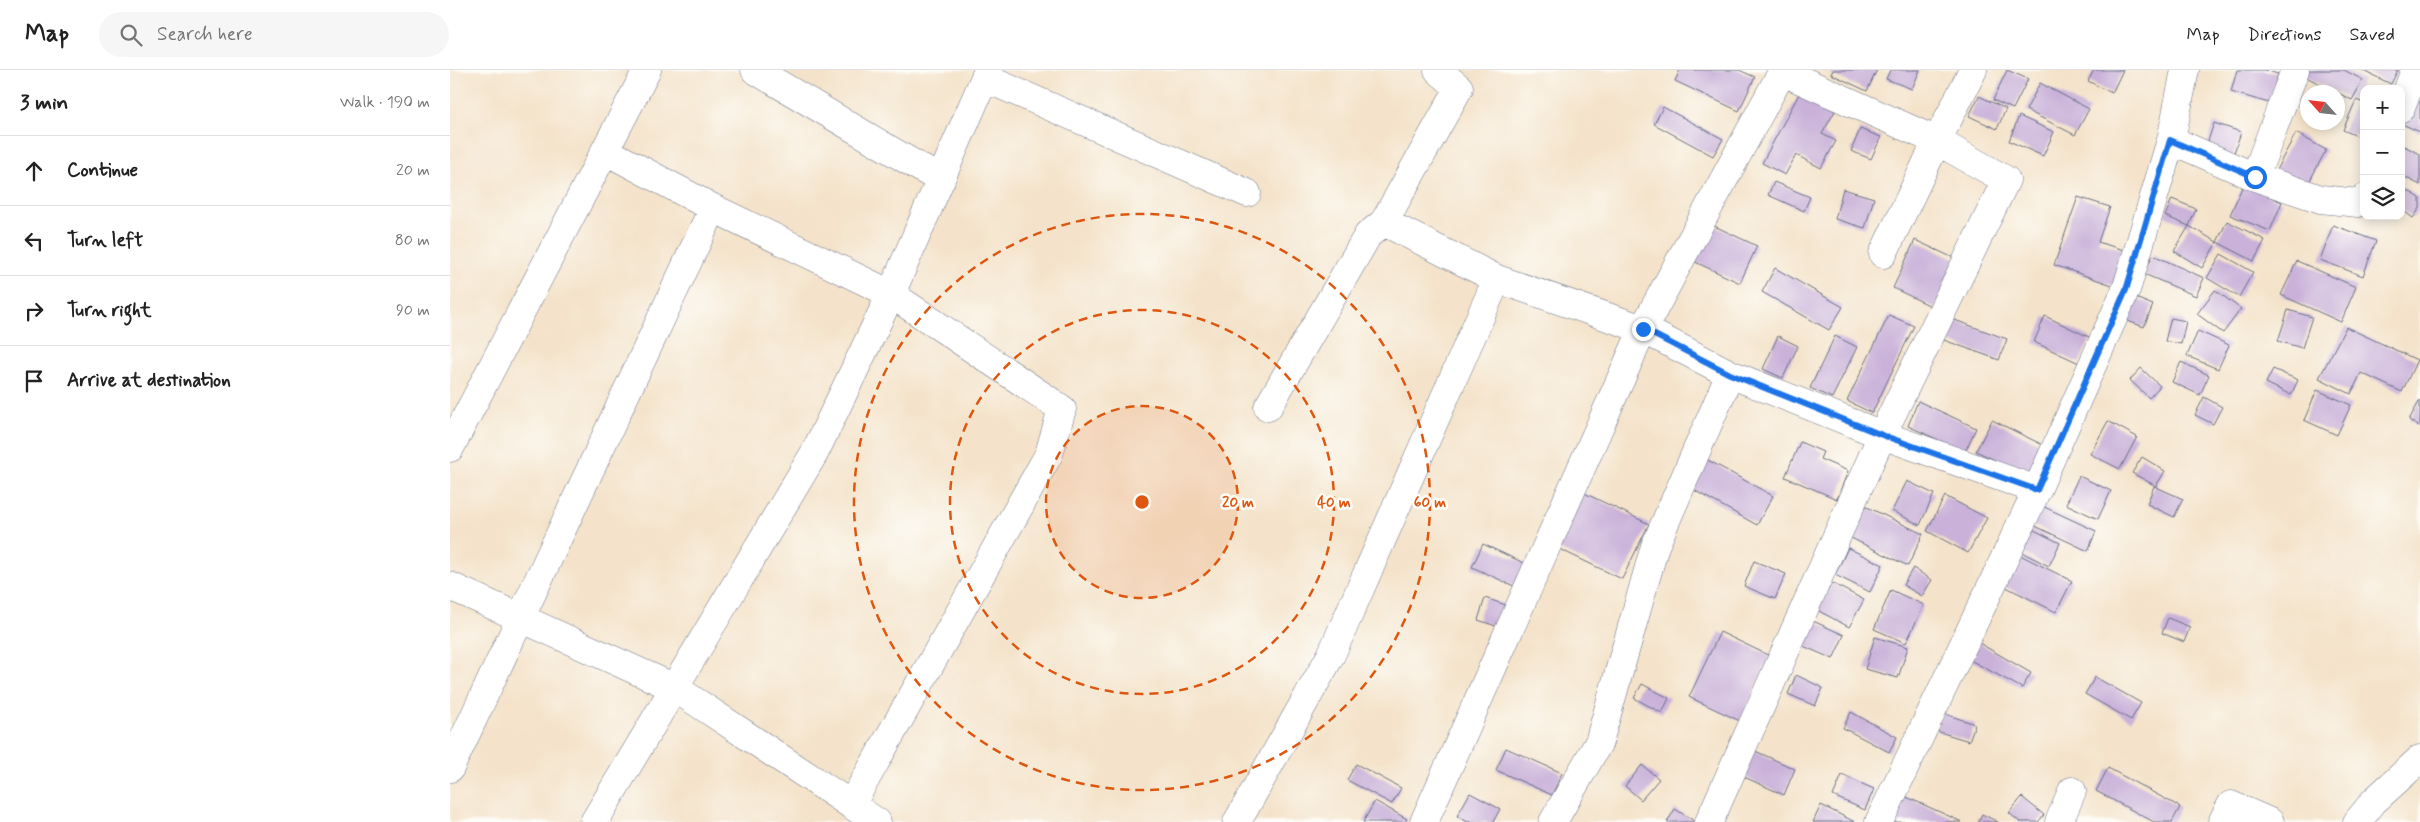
<!DOCTYPE html>
<html lang="en">
<head>
<meta charset="utf-8">
<style>
	:root { --surface:#fff; --page:#f6f6f6; --text:#222; --muted:#767676; --line:#e0e0e0 }
	body { margin:0; font-family:Mynerve,sans-serif; background:var(--page); color:var(--text) }
	.controls { position:absolute; right:15px; top:15px; display:grid; overflow:hidden; border-radius:10px; box-shadow:0 2px 12px #0003 }
	.controls button { width:45px; height:45px; display:grid; place-items:center; padding:0; border:0; border-bottom:1px solid var(--line); background:var(--surface); color:var(--text); font:25px sans-serif }
	.compass { position:absolute; left:1850px; top:15px; width:45px; height:45px; border-radius:50%; background:var(--surface); box-shadow:0 2px 12px #0003; rotate:297deg }
	.stop { position:absolute; width:15px; height:15px; margin:-11px; border:4px solid #1a73e8; border-radius:50%; background:#fff }
	.stop.end { background:#1a73e8; border-color:#fff; box-shadow:0 1px 5px #0008 }
	.list { margin:0; padding:0; list-style:none }
	h2 { display:flex; justify-content:space-between; align-items:center; height:65px; margin:0; padding:0 20px; font-size:21px }
	h2 small { font-size:16px; font-weight:400; color:var(--muted) }
	.list li { display:grid; grid-template-columns:32px 1fr auto; gap:15px; align-items:center; box-sizing:border-box; height:70px; padding:0 20px; border-top:1px solid var(--line) }
	.list b { display:block; font-size:19px; white-space:nowrap }
	.list em { font-size:16px; font-style:normal; color:var(--muted) }
	.icon { flex:none; width:28px; height:28px; fill:none; stroke:currentColor; stroke-width:2; stroke-linecap:round; stroke-linejoin:round }
	.map { position:relative; flex:none; width:1970px; height:752px; overflow:hidden }
	header { display:flex; align-items:center; gap:30px; box-sizing:border-box; height:70px; padding:0 25px; background:var(--surface); border-bottom:1px solid var(--line) }
	header strong { font-size:24px }
	nav { display:flex; gap:28px; margin-inline-start:auto; font-size:18px }
	.search { width:350px; height:45px; background:var(--page); display:flex; align-items:center; gap:12px; box-sizing:border-box; padding:0 18px; border-radius:28px; color:var(--muted); font-size:19px }
	main { display:flex }
	aside { flex:1; background:var(--surface) }
	.map>svg:first-child { display:block }
</style>
</head>
<body>
<header>
<strong>Map</strong>
<div class="search"><svg class="icon" aria-label="search" viewBox="0 0 24 24"><circle cx="10" cy="10" r="6"/><path d="M15 15l6 6"/></svg>Search here</div>
<nav><a>Map</a><a>Directions</a><a>Saved</a></nav>
</header>
<main>
<aside>
<h2>3 min<small>Walk · 190 m</small></h2>
<ul class="list">
<li><svg class="icon" aria-label="ahead" viewBox="0 0 24 24"><path d="M12 20V5M6 11l6-6 6 6"/></svg><div><b>Continue</b></div><em>20 m</em></li>
<li><svg class="icon" aria-label="left" viewBox="0 0 24 24"><path d="M17 20v-9H6M10 6l-5 5 5 5"/></svg><div><b>Turn left</b></div><em>80 m</em></li>
<li><svg class="icon" aria-label="right" viewBox="0 0 24 24"><path d="M7 20v-9h11M14 6l5 5-5 5"/></svg><div><b>Turn right</b></div><em>90 m</em></li>
<li><svg class="icon" aria-label="arrive" viewBox="0 0 24 24"><path d="M6 21V4h12l-3 4 3 4H6"/></svg><div><b>Arrive at destination</b></div></li>
</ul>
</aside>
<div class="map">
<svg width="1970" height="752" viewBox="0 0 1970 752">
	<rect width="100%" height="100%" fill="#fdfcf7"/>
	<filter id="ink" filterUnits="userSpaceOnUse"><feTurbulence type="fractalNoise" baseFrequency=".02" numOctaves="2"/><feDisplacementMap in="SourceGraphic" scale="10" xChannelSelector="R" yChannelSelector="G"/><feConvolveMatrix kernelMatrix="1 2 1 2 8 2 1 2 1" color-interpolation-filters="sRGB"/></filter>
	<filter id="wash" filterUnits="userSpaceOnUse"><feTurbulence type="fractalNoise" baseFrequency=".0096" numOctaves="4" result="noise"/><feDisplacementMap in="SourceGraphic" scale="20" xChannelSelector="R" yChannelSelector="G"/><feGaussianBlur stdDeviation="1.12" result="paint"/><feColorMatrix in="noise" values="0 0 0 0 0 0 0 0 0 0 0 0 0 0 0 0 0 1.4 0 .05"/><feComposite in="paint" operator="in"/></filter>
	<g filter="url(#wash)">
		<rect width="100%" height="100%" fill="#f4e3ca"/>
		<g id="blocks">
			<!-- building -->
			<path fill="#c9b1d9" d="M1230,0h59l16,7 -16,34 -64,-30z
				M1383,0h44l-10,21 -36,-17z
				M1440,0h30l-8,19 -26,-10z
				M1557,0l21,9 -15,30 -20,-9z
				M1644,0h29l-11,23 -24,-12z
				M1787,0h27l14,4 -9,29 -38,-11z
				M1852,0h42l19,10 -11,20 -52,-26z
				M1912,0h36l-7,14z
				M1590,13l49,26 -14,26 -49,-25z
				M1350,22l35,19 -13,23 14,7 -15,27 -25,-13 -11,20 -23,-12z
				M1529,26l27,13 -9,20 -28,-13z
				M1963,29l7,3v30l-18,-8z
				M1906,30l8,3v36l-21,-9z
				M1213,37l60,32 -10,17 -59,-32z
				M1569,46l35,16 -11,24 -34,-15z
				M1764,53l27,9 -8,24 -27,-9z
				M1410,59l21,8 -10,22 -20,-8z
				M1846,63l30,17 -20,38 -31,-16z
				M1954,76l16,8v31l-19,-10v-24z
				M1324,112l36,15 -6,14 -36,-16z
				M1793,115l39,17 -12,29 -40,-16z
				M1951,116l19,12v10l-7,10 -12,-9z
				M1393,119l31,9 -9,30 -30,-9z
				M1628,127l32,10 -12,35 29,9 -12,35 -61,-21z
				M1722,129l24,10 -7,17 -24,-10z
				M1777,151l38,19 -11,21 -37,-19z
				M1258,153l49,23 -17,37 -49,-23z
				M1883,155l43,16 -13,35 -43,-16z
				M1739,156l28,16 -15,26 -28,-17z
				M1465,170l43,20 -23,48 -42,-20z
				M1771,184l32,18 -14,25 -32,-19z
				M1703,185l51,23 -8,18 -52,-22z
				M1847,191l59,26 -15,35 -60,-27z
				M1325,198l68,39 -14,23 -67,-38z
				M1765,220l26,19 -18,24 -26,-19z
				M1683,227l20,8 -9,22 -19,-7z
				M1838,240l24,7 -10,31 -24,-7z
				M1439,245l25,11 -42,87 -25,-12z
				M1595,246l46,22 -12,25 -45,-21z
				M1499,248l58,21 -8,21 -58,-21z
				M1721,248l15,3 -5,23 -16,-3z
				M1896,257l71,33 -15,32 -41,-19 -10,21 -32,-16z
				M1748,261l31,14 -11,24 -31,-13z
				M1328,266l20,10 -15,32 -20,-9z
				M1385,266l22,11 -25,51 -22,-10z
				M1731,292l28,13 -9,20 -28,-13z
				M1691,298l19,18 -11,12 -19,-18z
				M1823,299l25,11 -7,15 -25,-12z
				M1867,320l34,15 -14,30 -33,-15z
				M1754,327l18,10 -9,17 -18,-9z
				M1970,330v27l-11,-7z
				M1468,331l58,27 -11,24 -57,-26z
				M1542,350l53,26 -15,31 -54,-26z
				M1658,351l29,16 -17,32 -30,-15z
				M1350,372l23,10 -3,7 28,12 -11,28 -52,-22z
				M1692,387l23,14 -9,15 -24,-13z
				M1256,389l67,37 -16,29 -67,-37z
				M1629,406l32,15 -13,28 -32,-15z
				M1457,411l27,13 -14,31 -28,-14z
				M1704,416l29,13 -9,18 -27,-13z
				M1130,421l69,33 -27,55 -69,-33z
				M1495,426l42,22 -19,35 -41,-22z
				M1413,435l60,29 -15,32 -61,-30z
				M1590,435l56,26 -8,20 -57,-27z
				M1578,457l32,16 -11,23 -32,-16z
				M1033,474l43,20 -10,23 -44,-20z
				M1398,478l35,17 -13,27 -35,-17z
				M1566,483l56,28 -16,31 -56,-28z
				M1304,491l32,13 -11,25 -31,-13z
				M1463,498l19,12 -10,16 -19,-11z
				M1382,513l32,17 -15,27 -32,-17z
				M1441,520l33,15 -18,38 -32,-14z
				M1035,528l21,7 -7,22 -21,-7z
				M1718,548l22,9 -6,15 -22,-9z
				M1363,551l31,14 -11,24 -30,-13z
				M1270,562l50,24 -30,65 -51,-24z
				M1425,567l33,10 -10,31 -33,-9z
				M1529,573l52,30 -9,15 -52,-28z
				M1346,605l27,13 -8,18 -27,-12z
				M1645,607l46,26 -10,17 -46,-26z
				M1192,614l27,14 -7,15 -28,-15z
				M1401,642l46,25 -8,15 -46,-24z
				M1492,643l33,11 -6,17 -33,-10z
				M1056,678l56,25 -10,22 -56,-25z
				M1303,680l42,19 -11,26 -42,-19z
				M906,694l45,24 -9,16 -45,-24z
				M1192,695l17,14 -18,21 -16,-14z
				M1658,698l72,39 -8,15h-18l-58,-31z
				M1392,705l32,14 -9,21 -32,-14z
				M1020,723l30,16 -7,13h-25l-11,-6z
				M1452,725l60,27h-72z
				M1572,727l22,18 -6,7h-18l-11,-9z
				M925,731l32,18 -2,3h-42z
				M1371,735l34,17h-42z
				M1225,739l21,13h-29z
				M1532,744l16,8h-20z"/>
		</g>
	</g>
	<g filter="url(#ink)">
		<use href="#blocks" fill-opacity="0" stroke="#676e84" stroke-width="1"/>
		<g fill="none" stroke-linecap="round" stroke-linejoin="round">
			<defs>
				<path id="minor" d="M305,0l186,110
					M1735,0l-14,70 84,37 66,22 37,4 6,-5
					M1333,2l154,69 -54,113
					M535,8l262,115
					M1951,38l14,-38
					M156,81l107,57 178,86 171,115 -13,45 -198,351
					M1805,107l40,-107
					M934,152l113,57 146,50 87,45 152,61 155,55
					M818,337l100,-172 16,-13 75,-134 -21,-18
					M0,378l197,-378
					M0,516l225,102 202,134
					M0,698l263,-560
					M144,752l221,-370 76,-158 97,-224
					M787,752l94,-167 166,-376
					M974,752l219,-493 140,-259
					M1103,752l46,-80 56,-196 75,-172
					M1259,752l173,-387 124,-255 -69,-39 36,-71
					M1429,752l158,-332 90,-203 44,-147
					M1609,752l13,-31
					M1772,752l9,-17 39,17
					M1907,752l17,-21 46,-42"/>
			</defs>
			<!-- minor casing -->
			<use href="#minor" stroke="#676e84" stroke-width="29"/>
			<!-- minor -->
			<use href="#minor" stroke="#fff" stroke-width="28"/>
		</g>
	</g>
	<g fill="none" stroke-linecap="round" stroke-linejoin="round" filter="url(#ink)">
		<!-- route -->
		<path stroke="#1a73e8" stroke-width="6" d="M1193,259l87,45 152,61 155,55 90,-203 43,-147 85,37"/>
	</g>
	<!-- distance rings -->
	<circle cx="692" cy="432" r="96" fill="#de5710" fill-opacity=".12"/>
	<g fill="none" stroke="#de5710" stroke-width="2.5" stroke-dasharray="9 6">
		<circle cx="692" cy="432" r="96"/>
		<circle cx="692" cy="432" r="192"/>
		<circle cx="692" cy="432" r="288"/>
	</g>
	<circle cx="692" cy="432" r="8" fill="#de5710" stroke="#fdfcf7" stroke-width="2.5"/>
	<g font-size="15" text-anchor="middle" font-weight="bold" fill="#de5710" stroke="#fdfcf7" stroke-width="5" stroke-linejoin="round" paint-order="stroke">
		<text x="788" y="437">20 m</text>
		<text x="884" y="437">40 m</text>
		<text x="980" y="437">60 m</text>
	</g>
</svg>
<div class="controls">
<button>+</button>
<button>−</button>
<button><svg class="icon" aria-label="layers" viewBox="0 0 24 24"><path d="M12 4l9 5-9 5-9-5zM3 14l9 5 9-5"/></svg></button>
</div>
<svg class="compass" viewBox="-18 -18 36 36"><path d="M0-13l5 13h-10z" fill="#e53935"/><path d="M0 13l5-13h-10z" fill="#767676"/></svg>
<div class="stop" style="left:1805px;top:107px"></div>
<div class="stop end" style="left:1193px;top:259px"></div>
</div>
</main>
</body>
</html>
